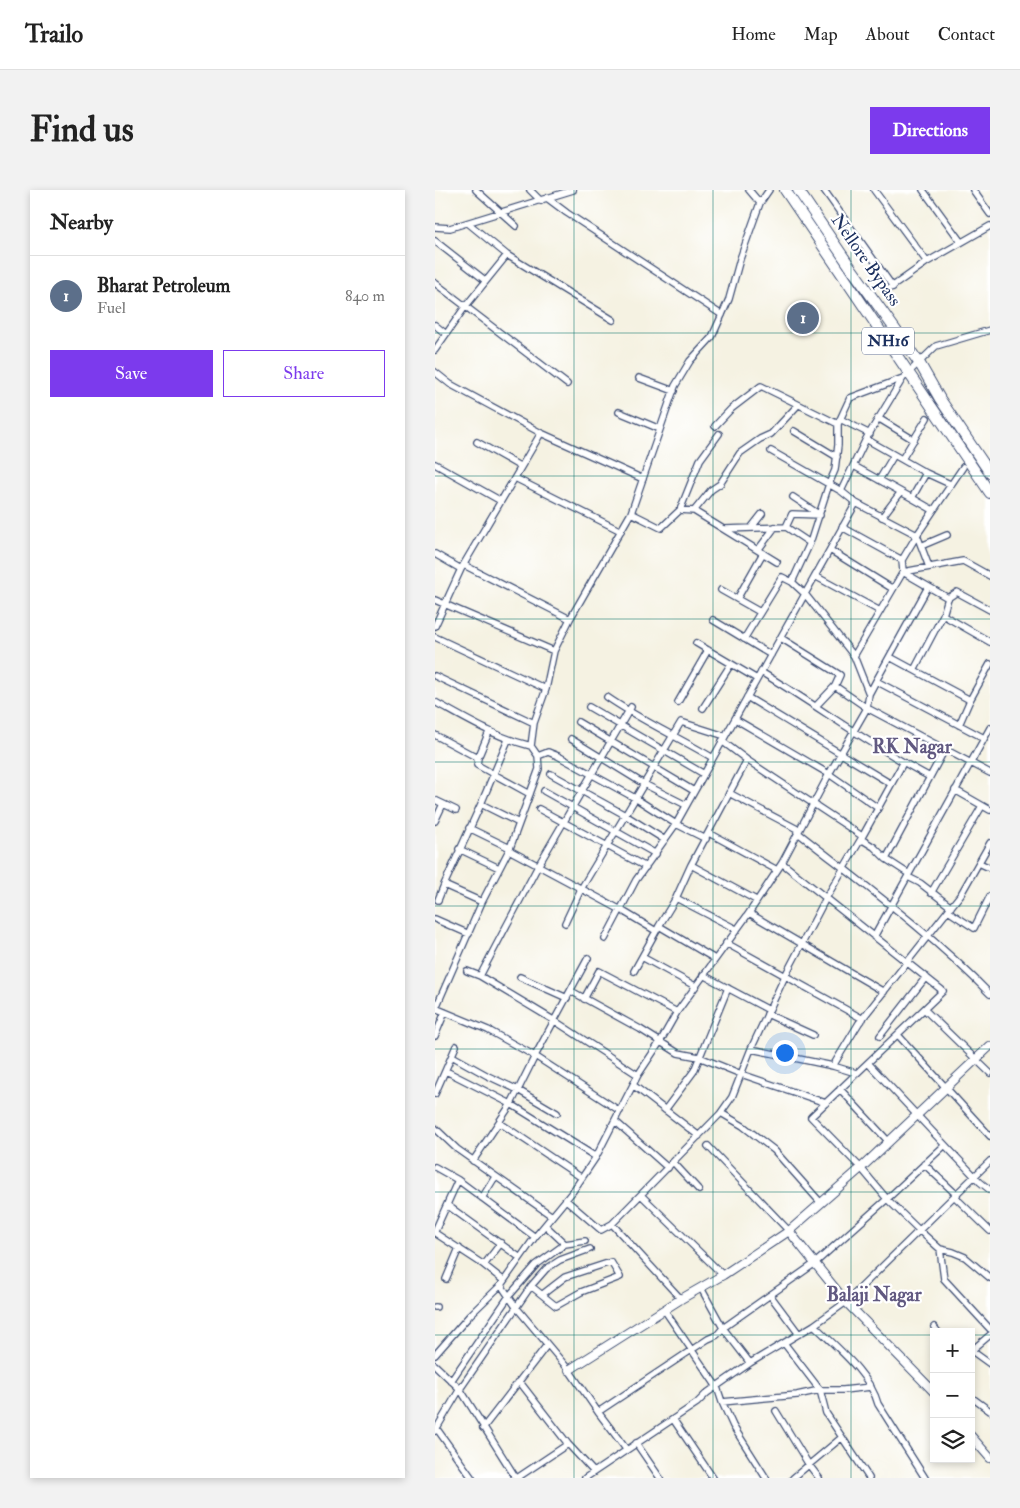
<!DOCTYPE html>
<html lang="en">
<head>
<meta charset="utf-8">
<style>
	:root { --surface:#fff; --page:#f2f2f2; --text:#222; --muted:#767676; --line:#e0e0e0; --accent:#7c3aed }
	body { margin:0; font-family:"IM FELL Double Pica",serif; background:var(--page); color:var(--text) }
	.controls { position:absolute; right:15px; bottom:15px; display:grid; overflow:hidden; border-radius:0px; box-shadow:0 2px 8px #0003 }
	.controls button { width:45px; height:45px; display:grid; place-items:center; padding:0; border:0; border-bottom:1px solid var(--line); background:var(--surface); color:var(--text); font:25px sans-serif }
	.you { position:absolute; left:349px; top:862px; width:18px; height:18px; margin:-12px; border:4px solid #fff; border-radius:50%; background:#1a73e8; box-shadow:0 0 0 8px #1a73e833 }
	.badge { display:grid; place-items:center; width:32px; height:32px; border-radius:50%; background:var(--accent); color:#fff; font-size:16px; font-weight:700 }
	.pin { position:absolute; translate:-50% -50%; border:2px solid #fff; box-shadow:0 1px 5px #0006 }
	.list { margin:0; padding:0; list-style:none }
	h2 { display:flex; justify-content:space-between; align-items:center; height:65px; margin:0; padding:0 20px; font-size:21px }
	h2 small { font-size:16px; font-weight:400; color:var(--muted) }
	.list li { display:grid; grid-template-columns:32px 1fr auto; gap:15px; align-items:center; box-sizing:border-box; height:80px; padding:0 20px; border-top:1px solid var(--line) }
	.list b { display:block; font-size:19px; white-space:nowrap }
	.list p { margin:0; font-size:16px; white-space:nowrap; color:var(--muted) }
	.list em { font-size:16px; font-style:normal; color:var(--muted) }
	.actions { display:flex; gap:10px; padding:15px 20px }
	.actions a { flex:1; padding:11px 0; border:1px solid var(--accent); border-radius:0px; text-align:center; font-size:18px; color:var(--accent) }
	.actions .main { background:var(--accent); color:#fff }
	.icon { flex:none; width:28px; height:28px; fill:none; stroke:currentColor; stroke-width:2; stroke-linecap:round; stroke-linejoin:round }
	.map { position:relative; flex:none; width:555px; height:1288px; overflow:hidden; border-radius:0px }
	header { display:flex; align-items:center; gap:30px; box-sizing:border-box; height:70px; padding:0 25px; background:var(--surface); border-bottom:1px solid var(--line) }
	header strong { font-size:24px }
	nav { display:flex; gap:28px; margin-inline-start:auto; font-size:18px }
	.intro { display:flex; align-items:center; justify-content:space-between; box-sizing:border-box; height:120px; padding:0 30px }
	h1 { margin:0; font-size:35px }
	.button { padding:12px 22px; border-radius:0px; background:var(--accent); color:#fff; font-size:18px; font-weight:700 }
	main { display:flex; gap:30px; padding:0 30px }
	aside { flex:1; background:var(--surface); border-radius:0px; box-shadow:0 2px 8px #0003 }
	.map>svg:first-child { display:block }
</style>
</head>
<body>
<header>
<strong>Trailo</strong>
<nav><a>Home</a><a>Map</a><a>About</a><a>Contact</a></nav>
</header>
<div class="intro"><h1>Find us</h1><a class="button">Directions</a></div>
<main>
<aside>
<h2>Nearby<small></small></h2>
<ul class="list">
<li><span class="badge" style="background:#5c6f8a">1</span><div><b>Bharat Petroleum</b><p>Fuel</p></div><em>840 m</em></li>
</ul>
<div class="actions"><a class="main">Save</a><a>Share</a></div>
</aside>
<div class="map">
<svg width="555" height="1288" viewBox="0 0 555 1288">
	<rect width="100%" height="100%" fill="#fff"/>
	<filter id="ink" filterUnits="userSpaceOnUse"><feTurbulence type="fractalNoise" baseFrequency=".02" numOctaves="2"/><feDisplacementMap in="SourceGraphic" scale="10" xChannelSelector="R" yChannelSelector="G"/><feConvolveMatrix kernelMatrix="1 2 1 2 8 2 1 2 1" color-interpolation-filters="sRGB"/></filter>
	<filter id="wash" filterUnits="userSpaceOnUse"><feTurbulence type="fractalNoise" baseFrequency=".0096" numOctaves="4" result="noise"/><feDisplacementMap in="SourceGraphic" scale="20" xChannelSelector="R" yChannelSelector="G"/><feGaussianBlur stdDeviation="1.12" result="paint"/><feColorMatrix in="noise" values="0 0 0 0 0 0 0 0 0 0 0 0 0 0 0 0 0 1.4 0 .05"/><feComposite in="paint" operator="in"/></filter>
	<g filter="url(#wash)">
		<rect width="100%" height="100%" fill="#f5f2e2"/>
	</g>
	<g filter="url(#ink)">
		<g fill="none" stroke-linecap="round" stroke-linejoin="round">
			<defs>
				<path id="minor" d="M41,0l40,36
					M95,0l11,11
					M314,0l11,13
					M389,0l69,97
					M439,0l53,72
					M488,0l38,52
					M538,0l17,24
					M112,8l20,15 155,102
					M33,33l39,32 106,65
					M0,37l15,1 123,-38
					M0,51l51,40
					M0,93l132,101
					M451,101l41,-29 63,-36
					M0,135l11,9
					M0,160l30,-43 42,-52
					M0,182l15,12 91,49 102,46
					M204,188l35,13
					M184,222l41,17
					M443,228l36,22
					M405,229l30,15
					M280,236l16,-17 30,-23 77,38
					M359,241l43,26
					M431,249l37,-61 33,-32 54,-16
					M42,252l44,25
					M336,261l70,40 25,-52 60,34
					M467,269l25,-41
					M0,274l66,37
					M419,276l47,26
					M80,288l106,53
					M444,290l15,-25
					M406,301l15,12
					M477,308l21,12
					M245,320l14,1 83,51
					M259,321l17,-21 9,-6 20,-31 20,-14 11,-5 27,-29
					M196,323l30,15 19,-18 20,-50 19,-26
					M447,327l19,-25 11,6 14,-25 24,11
					M351,337l6,-13 28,1 -27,-18
					M407,337l60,33 1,12 60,-11 27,15
					M316,338l11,-14
					M289,339l62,-2 24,16
					M486,356l26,-11
					M323,360l17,-23
					M395,360l63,39
					M0,364l26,15
					M29,375l106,54
					M494,377l-12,-32 46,-68
					M380,386l65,35
					M357,392l18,-39 19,-59 6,-14 3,-25v-21l12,-26 53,-20
					M493,397l-52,94 108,57
					M286,400l39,22
					M513,408l9,-6 33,18
					M302,409l26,-46
					M0,410l119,51
					M508,425l47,27
					M278,430l58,35
					M0,436l26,-57 80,-136
					M0,447l111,52
					M346,448l59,37 -5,11 32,22 2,-14 7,-13
					M309,449l38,-62 10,5 13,12 49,62 15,38
					M261,453l61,36
					M419,466l49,-84 45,26 -5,17 -29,55 56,30 -11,25
					M455,467l24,13
					M326,482c57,34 110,74 169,105
					M0,486l99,47
					M172,507c33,23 71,40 106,61
					M312,507l144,87
					M535,510l20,-36
					M0,512c33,18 60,35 96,44
					M243,512l30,-52
					M381,516l19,-20
					M154,517l115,67
					M268,518l28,-44
					M300,529l94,55 49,34
					M143,532l116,69
					M54,542l-11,26 -1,7 53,29
					M0,545l43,23
					M136,549l73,45 42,21
					M287,551l25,19 115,76
					M103,566l10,-4 10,4 77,42 41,26 30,15
					M116,584l74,41 40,25
					M520,600l35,20
					M109,601l112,63
					M294,603l70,37
					M0,610l21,10
					M46,614l38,19
					M104,619l107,58
					M0,631l8,-17
					M34,638l41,20
					M362,642c66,52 135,102 193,162
					M274,643l68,37
					M426,649l13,8 12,12 23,15
					M24,659l40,19
					M74,660l112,60 35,21
					M451,669l59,-110
					M347,673l161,128 -132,126 50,51 26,31 33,32 20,18 13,3 12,5 25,21
					M544,673l11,5
					M256,675l65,35
					M473,687l12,6 31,24
					M9,695l38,17
					M496,703l51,-87
					M241,708l60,31
					M3,710l6,-15 37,-81 27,-64
					M513,721l26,17 16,-32
					M314,723l135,79
					M0,729l34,15
					M130,733l16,-34 100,-167 44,14
					M224,736l56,33
					M439,747l116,-209
					M170,749l31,-59 40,-56 180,-321 61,32 -15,25
					M291,753l137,76
					M207,767l53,29
					M32,781l13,5 75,45 83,54
					M199,781l25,-45 17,-28 15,-33 56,-105
					M268,785l66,35
					M45,786l58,-110 93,-159
					M85,787l47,21
					M136,801l69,38 38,24 21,4 42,17 85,29
					M149,809l15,-28 78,41
					M0,818l53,22 47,26 85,55
					M0,820l47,-108 28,-54 29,-79 -1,-13 -7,-10 3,-23 12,-34 8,-38 16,-32 61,-106 44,-127 15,-25 22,-24 17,-38 11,-40 20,-56 9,-13
					M490,820l65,63
					M332,824l46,21
					M463,845l92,101
					M0,846l10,-24
					M445,846l46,-59
					M316,859l82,17 23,7
					M17,866l36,20 30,14 39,23
					M433,873l77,82 35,37 10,8
					M398,876l26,-43 102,-129 29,-51
					M11,881l65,33 85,53
					M198,895l66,51
					M405,899l49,53
					M0,904l21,-48
					M230,920l29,-39 34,-83
					M286,923l22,13 31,24 47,53
					M180,931l53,47
					M65,933l82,55
					M0,938l22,21 95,67
					M273,956l81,85
					M38,971l38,-57 24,-48 53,-98
					M238,972l26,28
					M489,974l33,31
					M0,977l23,13 77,57
					M206,1005l82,80
					M520,1007l35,34
					M47,1008l13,-21
					M131,1010l35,30 11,-6 108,-110 12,-17 19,-48 34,-73 41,-78 35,-59 42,-76
					M12,1015l72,52
					M177,1034l69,75
					M110,1035l20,19
					M0,1041l23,-51
					M0,1043l49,32 19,15
					M505,1059l4,30 46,50
					M49,1075l17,-22
					M11,1089l13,-31
					M66,1095l15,22 53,63 29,42 28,37
					M96,1096l25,20 25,-14 39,-15 -9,-15 -46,15 -22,17
					M266,1098l22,40 27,35
					M335,1105l29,39
					M0,1117h1
					M230,1121l52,76 5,15 11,24 33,52
					M379,1135c22,22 56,49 64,79l47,74
					M499,1137l4,5
					M349,1153l36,47 6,23 43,65
					M536,1161l19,-16
					M537,1161l18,13
					M0,1165l35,-40 31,-30 34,-48 38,-46 23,-34 42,-82 22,-33 17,-30 72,-99 33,-50 47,-89 38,-66 123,65
					M0,1175l25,24 56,89
					M16,1191l58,-85 27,-31 29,-21 20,-3
					M84,1191l49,63 25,27
					M536,1207l19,14
					M287,1212l75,-7 23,-5h23l28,-3
					M341,1221l33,54 10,13
					M163,1222l110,-73 9,-4 6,-7 91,-64 73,-65 58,-54
					M238,1229l40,59
					M48,1238l64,-83
					M2,1239l35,49
					M0,1241l25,-42 71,-103 15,-17 14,-9 30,-11
					M201,1253l24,35
					M82,1288l51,-34
					M150,1288l112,-75 10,-10 43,-30 64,-38 32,-23 144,-141
					M358,1288l48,-40"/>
				<path id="tertiary" d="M354,1041l57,71 88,90
					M134,1180l112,-71 42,-24 66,-44 72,-63 129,-122
					M536,1246l19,22"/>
				<path id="trunk" d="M350,0l205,303
					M363,0l51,75 71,99 20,35 50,74"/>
			</defs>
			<!-- minor casing -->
			<use href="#minor" stroke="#3c4c72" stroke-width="8"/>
			<!-- tertiary casing -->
			<use href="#tertiary" stroke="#3c4c72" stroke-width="10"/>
			<!-- trunk casing -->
			<use href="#trunk" stroke="#3c4c72" stroke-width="12"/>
			<!-- minor -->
			<use href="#minor" stroke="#fff" stroke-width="5.5"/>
			<!-- tertiary -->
			<use href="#tertiary" stroke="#fff" stroke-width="8"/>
			<!-- trunk -->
			<use href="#trunk" stroke="#fff" stroke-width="10"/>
		</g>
	</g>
	<!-- grid -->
	<path fill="none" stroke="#0f766e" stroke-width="1" stroke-opacity="0.55" d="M139,0v1288M278,0v1288M416,0v1288M0,143h555M0,286h555M0,429h555M0,572h555M0,716h555M0,859h555M0,1002h555M0,1145h499M536,1145h19"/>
	<g text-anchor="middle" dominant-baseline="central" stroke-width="4.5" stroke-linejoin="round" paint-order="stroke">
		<!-- shield labels -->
		<rect fill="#fff" stroke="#5f6d8e" stroke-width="1" x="427" y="137.5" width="52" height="27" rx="4"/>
		<g font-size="16" font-weight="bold" fill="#1b2f5e">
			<text x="453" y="151">NH16</text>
		</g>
		<!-- street labels -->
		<g font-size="18" fill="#1b2f5e" stroke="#fff">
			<text transform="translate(431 70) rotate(55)">Nellore Bypass</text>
		</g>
		<!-- neighbourhood labels -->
		<g font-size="19" font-weight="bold" fill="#615981" stroke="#fff">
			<text x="477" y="557">RK Nagar</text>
			<text x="439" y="1105">Balaji Nagar</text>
		</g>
	</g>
</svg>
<div class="controls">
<button>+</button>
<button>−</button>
<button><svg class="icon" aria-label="layers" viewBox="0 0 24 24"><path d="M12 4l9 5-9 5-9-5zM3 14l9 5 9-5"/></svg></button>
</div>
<div class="you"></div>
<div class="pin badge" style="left:368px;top:128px;background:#5c6f8a">1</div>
</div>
</main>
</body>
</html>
